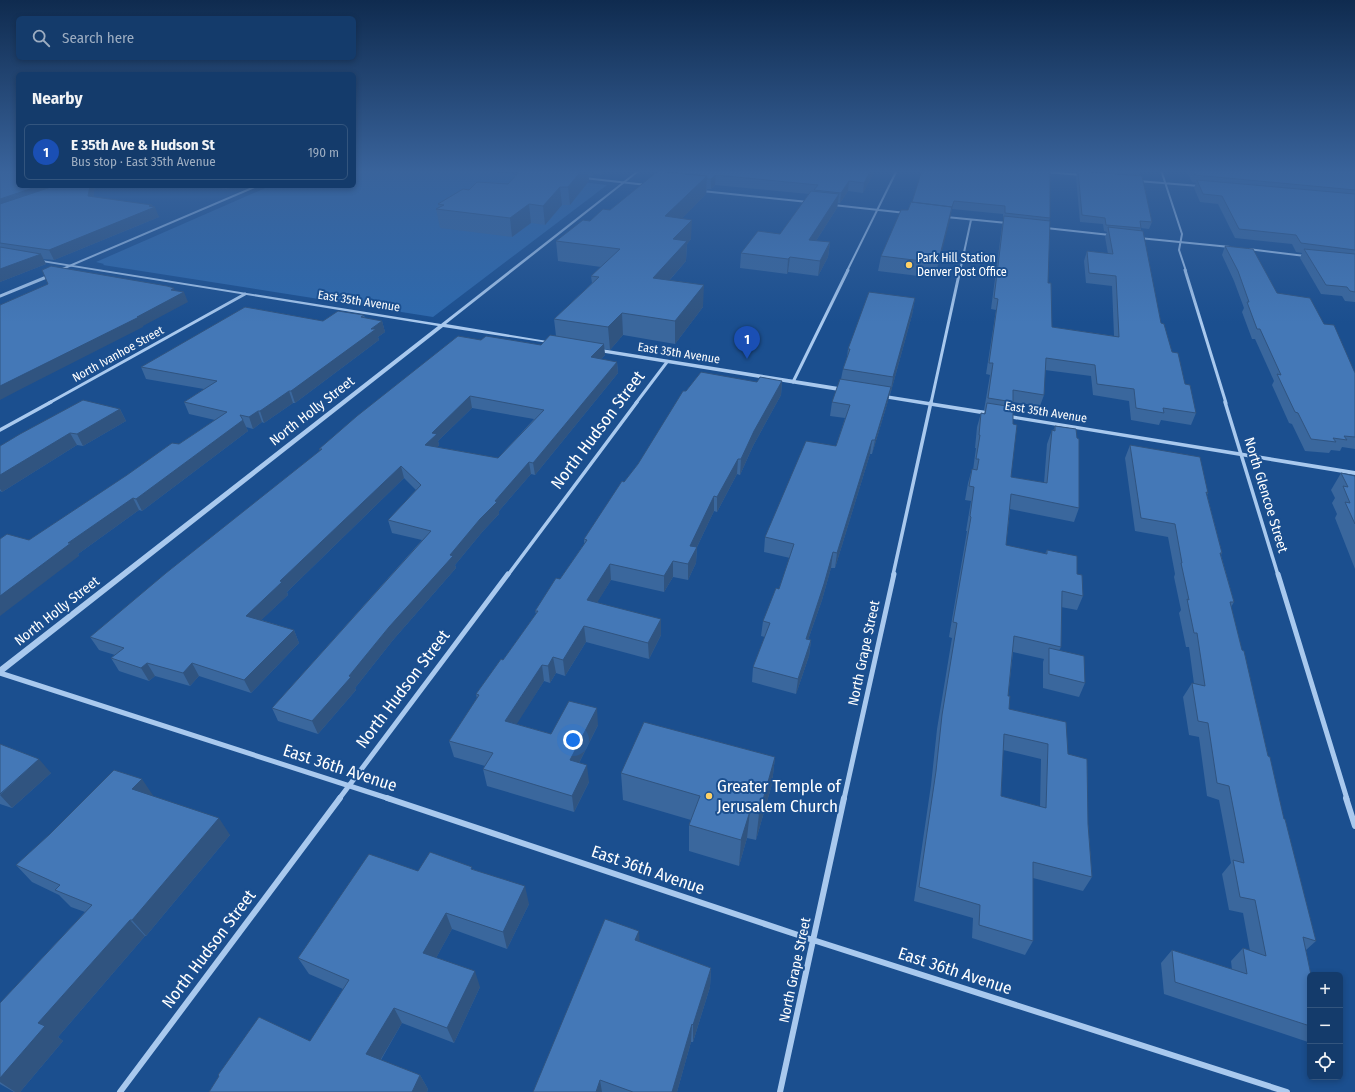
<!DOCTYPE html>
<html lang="en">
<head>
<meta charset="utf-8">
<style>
	:root { --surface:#143b6b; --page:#1d4271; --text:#f1f3f6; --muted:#9dadc1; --line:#33557e; --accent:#ffd166 }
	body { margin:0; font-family:"Fira Sans Condensed",sans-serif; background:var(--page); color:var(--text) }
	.controls { position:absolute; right:12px; bottom:12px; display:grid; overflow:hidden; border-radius:6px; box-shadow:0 2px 6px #0003 }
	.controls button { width:36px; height:36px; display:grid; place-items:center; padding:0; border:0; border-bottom:1px solid var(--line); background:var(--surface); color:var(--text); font:20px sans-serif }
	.you { position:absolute; left:573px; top:740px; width:14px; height:14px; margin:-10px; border:3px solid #fff; border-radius:50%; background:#1a73e8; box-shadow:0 0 0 6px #1a73e833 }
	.badge { display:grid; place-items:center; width:26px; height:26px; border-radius:50%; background:var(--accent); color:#fff; font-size:13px; font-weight:700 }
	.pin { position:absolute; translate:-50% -33px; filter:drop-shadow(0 1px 2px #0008) }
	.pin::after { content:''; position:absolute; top:21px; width:14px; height:12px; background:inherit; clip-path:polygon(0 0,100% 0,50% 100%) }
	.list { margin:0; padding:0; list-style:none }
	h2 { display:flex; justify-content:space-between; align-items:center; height:52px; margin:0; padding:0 16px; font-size:17px }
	h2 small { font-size:13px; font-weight:400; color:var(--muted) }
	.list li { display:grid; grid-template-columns:26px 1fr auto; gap:12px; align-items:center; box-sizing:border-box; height:56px; margin:0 8px 8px; padding:0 8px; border:1px solid var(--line); border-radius:6px }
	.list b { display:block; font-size:15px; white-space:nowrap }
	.list p { margin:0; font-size:13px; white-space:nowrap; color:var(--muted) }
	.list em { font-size:13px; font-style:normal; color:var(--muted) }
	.icon { flex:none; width:22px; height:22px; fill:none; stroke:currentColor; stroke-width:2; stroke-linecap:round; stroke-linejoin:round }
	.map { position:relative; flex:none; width:1355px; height:1092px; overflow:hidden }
	.search { position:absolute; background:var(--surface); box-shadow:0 2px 6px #0003; left:16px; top:16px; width:340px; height:44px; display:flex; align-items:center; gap:10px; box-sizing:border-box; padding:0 14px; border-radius:6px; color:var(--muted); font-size:15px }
	.panel { position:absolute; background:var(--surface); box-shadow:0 2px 6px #0003; left:16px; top:72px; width:340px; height:116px; border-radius:6px }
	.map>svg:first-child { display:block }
</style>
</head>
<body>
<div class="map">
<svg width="1355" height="1092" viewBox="0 0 1355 1092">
	<rect width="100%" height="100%" fill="#1b4f8f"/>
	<!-- green -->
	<path fill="#2e69ad" d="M354,170h121l132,15 -174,132 -330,-52 1,-1 -8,-2 174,-76h84z"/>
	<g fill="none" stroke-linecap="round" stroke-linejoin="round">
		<!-- minor-far4 -->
		<path stroke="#a9c9ee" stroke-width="2" d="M510,170l14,2
			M1161,170l21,64 -3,16 7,21
			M1045,172l37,3
			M584,178l63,7
			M1138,181l61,5
			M702,191l106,11
			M833,205l73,8
			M946,217l61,6
			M1046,228l64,7
			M1139,238l91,9
			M1248,249l57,7
			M60,270l197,-84
			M847,271l50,-101
			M960,271l11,-51"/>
		<!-- minor-far3 -->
		<path stroke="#a9c9ee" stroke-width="3" d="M1185,270l41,133
			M0,296l49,-20
			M793,382l55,-112
			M49,403l196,-109
			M636,403l31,-41
			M931,403l29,-133"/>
		<!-- minor-far2 -->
		<path stroke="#a9c9ee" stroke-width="3.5" d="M1225,402l53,173
			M0,430l51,-28
			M508,575l129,-173
			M893,575l38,-173"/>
		<!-- minor-far1 -->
		<path stroke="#a9c9ee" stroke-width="5" d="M1278,574l69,225
			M0,673l390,126
			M339,799l169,-225
			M844,799l50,-225"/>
		<!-- minor -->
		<path stroke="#a9c9ee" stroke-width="6" d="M387,798l426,142 474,152
			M1346,798l9,28
			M120,1092l220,-294
			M780,1092l64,-294"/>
		<!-- tertiary -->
		<path fill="#a9c9ee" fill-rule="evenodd" d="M638,170h3l-195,154 107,18h2v2l-112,-17 -440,346 -3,1v-7l438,-341 -402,-65h-1v-2l406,65z
			M595,348l250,40 3,2 -3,2 -252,-41v-2z
			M879,394l114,18 3,2 -3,2 -116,-19 -1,-1z
			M1004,414l351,57v4l-353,-58 -1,-1z"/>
	</g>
	<!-- wall -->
	<path fill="#3a679d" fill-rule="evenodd" d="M0,170l95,16 -2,11 59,8 7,12 -105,43 -11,-1 3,5 -46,18z
		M521,170h88l-7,5 -8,-1 -1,2h-4v5l-19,24h-8l-17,20 -14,-2 -19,14 -72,-9 -4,-19 3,-1 -1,-4 31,-14 39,-6z
		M875,170l-12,23 -15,-2 -8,12h-2l-1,5 -21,33 14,1 -2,15 -10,19 -30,-4 -1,2 -47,-6 1,-15 39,-19 29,-40 -94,-9 -4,4h-4l-1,5 -24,24 9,21 -4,5 -1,17 -17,20 34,26 -28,37 -52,-9 -13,15 -6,-1 1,6 -4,4 16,3 1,11 -83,102 -4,-1 -32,37v3l-16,17 -28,34 1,3 -63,72 -38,48 1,2 -38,44 -40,-13 -6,-13 150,-168 -30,-7 -4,-13 28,-30 -12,-12 -117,114 1,3 -27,25 33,10 5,13 -48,50 -52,-17 -9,10 -35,-10 -6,5 -30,-10 -8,-13 4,-3 -16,-5 -9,-13 230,-186 -1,-2 162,-109 60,5 15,-9 -2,-17 38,-36 -1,-7 10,-9 -43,-6 -2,-20 34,-20 20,-11 55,-38zM472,408l62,11 -36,39 -61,-11 2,-2 -1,-4z
		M921,170h129v48l-1,3 -1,62 4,44 62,9 -2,-50 -26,-3 -2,-22 3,-10 21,3 -3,-17 2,-5 -3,-1 -1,-7 -23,-2 -4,-45 1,-5h-1l-1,-2h66l-1,6 12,46 -3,7 -8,-1v3l20,92 35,90 -5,12 -30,-5 -2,5 -28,-5 -2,-19 -36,-6 -2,-19 -46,-6 -1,25 -4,11 -27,-4 -2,5v70l33,6 3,-39 5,-14 1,1 2,-5 24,82 -5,14 -64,-13 -4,36 39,9 2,-4 30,24 6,22 -6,14 -16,-3v40l-2,4 26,32 -6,14 -36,-9v-26l1,-3 -31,-7 -5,44 1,13 59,45 20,70 4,53 -9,14 -50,-13v63l-8,14 -53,-17 1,-20 -59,-17 17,-116 6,-56 15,-91 -3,-1 18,-106h-1l5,-30 -6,-1 3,-17 4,-14 1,1 3,-22h-1l2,-21 4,-14 3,1 1,-4h-1l6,-35 -4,-1 10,-64 -5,-1 11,-83 1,-5v-7l-51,-5 -17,69 -57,-7 3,-15 27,-46 4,-8 9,-28h-1zM1003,750l38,9 -1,48 -39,-11z
		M1186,170h169v132l-10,-1 -3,-5 -21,-2 -21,-36 2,-5 -6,-1 -4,-8 -57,-6 -17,-34 -18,-2 -6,-14 2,-5 -4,-1z
		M204,186h30l-7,3z
		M1225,246l52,47 47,31 31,49v76l-13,-2 -2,4 -9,-1 -2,3 -24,-2 -13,-27 -3,-1 -17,-38 2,-4 -19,-42h-3l-10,-27 2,-4 -10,-27 -12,-26z
		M915,298l-3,17 -22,80h-1l-1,6 -16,53h-2l-35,114h-4l-9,32 -14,40h3l-2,16 -13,38 -44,-12 1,-15 12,-30 -4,-1 2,-15 16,-32 11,-31 -26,-6 1,-15 71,-91 9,-28 -15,-2 2,-14 9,-23 2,-10 4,-12 1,-8z
		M364,315l1,3 17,3 3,11 -7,5 1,3 -84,63h-2l-29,20 -2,-1 -9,7 -7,-2 2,4 -106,80 -3,-1 -61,44 1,2 -50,-16 150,-96 36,-24 -26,-6 -5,-12 20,-13 -58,-10 -5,-12 182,-46z
		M782,381l-1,14 -28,51 -13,29 -3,-1 -20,38 -3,-1 -17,36 -1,16 -8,17 -15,-3 -9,15 -53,-12 -14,22 64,33 -12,24 -63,-17 -21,34 -9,-3 -6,10 -6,-2 -28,43 35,10 47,-9 -19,38 10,19 -15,30 -87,-26 -4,-17 2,-3 -31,-9 -5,-16 28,-42 -1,-5 27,-34 33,-46 -1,-3 25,-32 24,-35v-5l54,-75 48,-73 71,-9z
		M120,409l6,12 -43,25 -6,-1 -75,47 -2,-1v-45z
		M1130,445l78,48 -1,2 15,58 -1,2 13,47 -3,5 53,212 32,122 -10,9 4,25v65l-2,2 -144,-48 -3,-31 11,-13 60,20 -1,-9 12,-13 7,3 -7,-38 -14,-3 -7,-36 9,-11 -12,-63 -12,-4 -8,-59 -10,-2 -6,-38 9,-14 2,1 -5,-37h-3l-7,-34 2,-3 -7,-33 1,-3 -7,-37 -33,-6 -10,-73z
		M1341,473l14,3v93l-20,-51 2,-4 -5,-11 3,-5 -4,-8z
		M0,744l51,29 -39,35 -12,-4z
		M775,757l-3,27 -16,56 -9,-2 -8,28 -50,-15v-26l2,-5 -68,-20 -2,-27z
		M154,796l76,39 -84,101h-1l-87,101 5,4 -43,51h-6l-14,-8v-81l85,-91 -14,-5 -12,-12 -27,-13 -16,-17z
		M473,869l56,35 -22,45 -55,-20 -16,29 44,29 -26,56 -52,-20 -21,37 39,15 8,14 -1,3h-218l10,-15 -1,-2 92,-34 33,-52 -34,-15 -11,-16 120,-87z
		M640,942l71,26 -1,19 -17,55h-2l-14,50h-144z"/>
	<!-- shaded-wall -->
	<path fill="#305480" d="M582,170h6l1,11 -19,24 -2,-18z
		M593,170h1v4l-1,2 -1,-5z
		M602,170h7l-7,5z
		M871,170h4l-12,23 1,-10z
		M716,175l-1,10 -4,4v-10z
		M707,176l-1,18 -41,42v-20z
		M849,181l-1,10 -8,12 1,-10z
		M39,186h30l-69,24v-11z
		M90,186h5l-3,20 -4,-10z
		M226,186h8l-7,3z
		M560,187l2,18 -17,20 -2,-19z
		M839,194l-2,14 -30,47 2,-15z
		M529,204l2,19 -19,14 -2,-19z
		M152,205l2,3 1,-1 4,10 -105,43 -5,-10z
		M952,207l-2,13 -15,58 3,-15z
		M692,220l-1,19 -4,5 -1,17 -33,38v-21l20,-39z
		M830,242l-2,15 -10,19 2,-15z
		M41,254l5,10 -46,18v-13z
		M790,257l-2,15 -1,2 1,-15z
		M704,285l-1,22 -28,37v-23z
		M174,288l3,8 7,-4 4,10 -45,24v1l-122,62 -21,11v-14l137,-69 34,-27z
		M915,298l-3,17 -22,80 3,-18z
		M622,313l1,22 -13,15 -2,-23z
		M382,321l3,11 -7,5 1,3 -84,63 -4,-12z
		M604,344l1,11 -13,13 -1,-11z
		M617,362l1,11 -83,102 -2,-12z
		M782,381l-1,14 -28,51 -13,29 1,-16 13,-28z
		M891,387l-3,14 -16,53 3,-14z
		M289,391l4,12 -29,20 -4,-12z
		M470,396l2,12 -34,33 1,4 -11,12 -3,-12 7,-12z
		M120,409l6,12 -43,25 -6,-12z
		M258,411l4,11 -9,7 -4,-12z
		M243,420l5,11 -106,80 -6,-12z
		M70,433l7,12 -75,47 -2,-3v-14z
		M872,440l-2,14 -35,114 2,-15z
		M738,459l-1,15 -20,38v-15z
		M529,462l2,12 -32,37v3l-16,17 -28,34 1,3 -63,72 -38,48 1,2 -38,44 -6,-13 77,-94 61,-72 45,-54z
		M401,466l3,12 -117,114 1,3 -36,34 -6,-13 34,-35z
		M714,496v15l-17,36 -1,16 -8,17v-16l2,-18z
		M133,498l6,12 -61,44 1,2 -79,60v-20l68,-53z
		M833,552l-2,16 -9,32 -19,54 3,-15z
		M673,561v16l-9,15v-16z
		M610,564l1,16 -22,36 -2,-16z
		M661,619v16l-12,24 -1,-16z
		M584,626l2,16 -21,34 -2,-16z
		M294,630l5,13 -48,50 -7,-13z
		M811,640l-2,16 -13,38 2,-15z
		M553,657l3,16 -6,10 -2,-17z
		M147,663l8,13 -6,5 -8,-13z
		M192,663l7,13 -9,10 -7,-13z
		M542,665l2,16 -36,57 -3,-17z
		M597,708l1,17 -26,52 -2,-17z
		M775,757l-3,27 -16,56 3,-26z
		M39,759l12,14 -39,35 -12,-13z
		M587,765l2,17 -15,30 -2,-16z
		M142,779l12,18 -22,-8z
		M750,811l-3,27 -8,28 2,-26z
		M219,818l11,17 -84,101 -14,-16z
		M525,886l4,18 -22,45 -4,-17z
		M446,913l6,16 -22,40 -7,-16z
		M130,920l15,16 -87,101 5,4 -43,51h-5l-15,-10v-4l38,-55z
		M639,931l1,19 -5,-10z
		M711,968l-1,19 -17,55v-17z
		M475,971l5,16 -26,56 -7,-15z
		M394,1008l8,15 -27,46 -9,-15z
		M692,1024l-1,18 -14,50h-5z
		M420,1075l8,14 -1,3h-15z
		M600,1080l2,12h-6z"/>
	<!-- building -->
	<path fill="#4478b7" stroke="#305480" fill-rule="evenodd" d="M0,170h18v16h21l-39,13z
		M521,170h61l-14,17h-8l-17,19 -14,-2 -19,14 -74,-9 8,-4 -6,-1 25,-15 6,1 8,-8 31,2z
		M667,170h204l-7,13 -15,-2 -8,12 -27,-3 4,-5 -102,-10 -5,4h-4v-3l-42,-4z
		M922,170h128v48l-45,-5v-7l-51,-5 -2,6 -40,-5z
		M1129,170h12v1z
		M1193,170h162v20l-160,-15z
		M658,171l49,5 -42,40 27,4 -19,19 14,2 -34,37 51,7 -29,36 -53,-8 -14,14 -54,-8 45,-42 -8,-1 29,-27 -64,-8 27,-21 7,1 13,-12 7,1z
		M1078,171l64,5 10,46 -12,-1 1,7 -35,-3 -1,-7 -23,-3z
		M1197,180l158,14v56l-54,-7 -5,-8 -57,-6 -17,-33 -19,-2z
		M54,186h36l-2,10 64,9 -3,1 6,1 -106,43 -49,-7v-39z
		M811,191l28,3 -30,46 21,2 -10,19 -30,-4 -2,2 -47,-6 17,-22 22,3z
		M911,202l41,5 -14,56 -57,-7 20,-46h7z
		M1004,216l46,5 -2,62h3l1,44 67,10 -3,-61 -27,-3 -2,-22 26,3 -5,-27 35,4 18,92 3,1 8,28 6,1 7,31 5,1 6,28 -33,-5 1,5 -28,-5 -2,-19 -37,-5 -2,-19 -49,-7 -2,37 -31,-5v12l-25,-4 5,-35h-4l9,-64 -4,-1z
		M1225,246l28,3 24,44 33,5 14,26 10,1 21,48v64l-11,-1 3,4 -14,-2 3,4 -25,-3 -13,-26 -3,-1 -18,-38 4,1 -21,-46h-3l-10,-27h2l-11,-31z
		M0,247l41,7 -41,15z
		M1304,249l51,5v38l-5,-1 -3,-4 -21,-2z
		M51,266l116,20 7,2 -3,2 13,2 -47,25h2l-139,69v-81l48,-21 -6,-14z
		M869,292l46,6 -22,79 -50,-8 7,-20h-2z
		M245,307l78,14 15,-10 26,4 -3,2 21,4 -11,8h5l-85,62h-2l-29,20h-2l-9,6 -9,-2 3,5 -107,79 -3,-1 -65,45h3l-71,53v-57l7,-5 22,6 98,-65 45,-32 7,1 48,-32 -43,-10 33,-21 -76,-14z
		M550,335l54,9 -13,13 26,5 -84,101 -4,-1 -34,39 2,1 -17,17 -30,36 3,1 -64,71 -40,49 2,1 -39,44 -40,-13 159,-177 -43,-11 33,-35 -20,-19 -121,115 2,1 -36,34 48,14 -50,50 -52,-17 -9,10 -36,-10 -6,5 -30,-10 13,-10 -34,-11 76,-64 156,-124h-3l38,-33 101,-80 23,4 5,-4 55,9zM470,396l74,14 -46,48 -73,-13 12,-11 -5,-1z
		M701,372l56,10 3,-5 22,4 -28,50 -13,28h-3l-21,38 -3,-1 -24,50 7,1 -9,17 -15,-3 -9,15 -54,-12 -23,36 74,19 -13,24 -64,-17 -21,34 -10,-3 -5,9 -6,-1 -37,56 46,13 18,-33 28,7 -27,52 17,5 -15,31 -89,-27 10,-16 -44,-12 30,-46 -3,-1 25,-35 2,1 35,-49h-3l21,-33 4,1 27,-39 -3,-1 38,-58 2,1 14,-18 45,-73h3z
		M840,379l51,8 -16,53h-3l-35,113 -4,-1 -9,32 -18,55 5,1 -13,39 -45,-12 17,-44 -7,-2 13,-33 3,1 15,-45 -29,-7 41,-96 30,5 14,-41 -18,-3z
		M83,400l37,9 -43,25 -7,-1 -70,42v-29l20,-12z
		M987,403l26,4v17l4,1 -6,52 36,6 5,-53 3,1v-5l21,3 1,9 2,1v69l-68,-14 -5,51 41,9v-4l30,6v18l5,1 1,21 -21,-5 -1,56 -47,-11 -6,60h2l-1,13 57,13 2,32 19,5 1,65 4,53 -59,-15v79l-54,-16 1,-20 -61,-18 17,-116 6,-56 15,-92 -4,-1 18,-105 -1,-1 4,-29 -5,-1 3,-17 5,1 2,-11h-3l4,-24h-1l2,-22 4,1zM1004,734l44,10 -2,64 -45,-12z
		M1130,445l70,12 8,36 -2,-1 16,61h-2l14,49h-4l12,48 2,1 24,105 2,1 14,62h1l31,122 -13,-4 8,38h-1v51l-135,-44 -3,-32 75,24 -4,-26 23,8 -11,-56 -15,-3 -7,-37 11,3 -15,-77 -12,-3 -9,-60 -10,-2 -6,-38 13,3 -8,-53h-3l-7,-34 2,1 -8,-37h1l-7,-39 -34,-6z
		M1341,473l14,3v48l-10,-22 5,1 -7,-17 5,1z
		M1049,648l35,8 1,27 -36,-9z
		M644,722l131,35 -16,57 -9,-3 -9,29 -52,-15 11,-29 -79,-23z
		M0,744l39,15 -39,35z
		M114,770l28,9 -10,10 87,29 -87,102h-2l-92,103 7,3 -45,52v-75l92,-98 -37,-15 5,-5 -44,-20 34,-31z
		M430,852l42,15 -1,2 54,17 -22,46 -57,-19 -23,40 52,18 -28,57 -53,-20 -28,46 54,21 -8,17h-203l10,-16 -1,-1 41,-58 51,24 39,-61 -51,-22 71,-104 49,17z
		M605,919l34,12 -4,9 76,28 -18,57 -1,-1 -20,68h-39l-33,-12 -4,12h-63z"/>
	<!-- sky -->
	<linearGradient id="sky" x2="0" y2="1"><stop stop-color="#0f2b4f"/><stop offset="0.53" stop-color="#39639b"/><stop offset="1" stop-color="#39639b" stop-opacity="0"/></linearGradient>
	<rect width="1355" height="323" fill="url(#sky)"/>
	<!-- markers -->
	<g fill="#ffd166" stroke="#1b4f8f" stroke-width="1.5">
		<circle cx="909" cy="265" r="4"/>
		<circle cx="709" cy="796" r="4"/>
	</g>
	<g text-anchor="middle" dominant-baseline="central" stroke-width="4" stroke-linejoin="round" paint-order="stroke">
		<!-- far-poi labels -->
		<g font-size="12" fill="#fff" stroke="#1b4f8f" text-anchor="start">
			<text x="917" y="258">Park Hill Station<tspan x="917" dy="14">Denver Post Office</tspan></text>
		</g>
		<!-- far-street labels -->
		<g font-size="12" fill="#fff" stroke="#1b4f8f">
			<text transform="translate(359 301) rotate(9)">East 35th Avenue</text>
			<text transform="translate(679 353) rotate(9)">East 35th Avenue</text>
			<text transform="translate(118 354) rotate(-29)">North Ivanhoe Street</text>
			<text transform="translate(1046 412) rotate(9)">East 35th Avenue</text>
		</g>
		<!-- street labels -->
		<g font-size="14" fill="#fff" stroke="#1b4f8f">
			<text transform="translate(312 411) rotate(-38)">North Holly Street</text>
			<text transform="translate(1266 495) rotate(73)">North Glencoe Street</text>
			<text transform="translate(57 611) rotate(-38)">North Holly Street</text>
			<text transform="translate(864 653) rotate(-78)">North Grape Street</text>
			<text transform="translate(795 970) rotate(-78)">North Grape Street</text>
		</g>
		<!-- near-street labels -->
		<g font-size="17" fill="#fff" stroke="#1b4f8f">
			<text transform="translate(598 430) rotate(-53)">North Hudson Street</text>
			<text transform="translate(403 689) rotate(-53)">North Hudson Street</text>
			<text transform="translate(340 768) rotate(18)">East 36th Avenue</text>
			<text transform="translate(648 870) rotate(19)">East 36th Avenue</text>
			<text transform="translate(209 949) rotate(-53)">North Hudson Street</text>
			<text transform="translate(955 971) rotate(18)">East 36th Avenue</text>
		</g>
		<!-- near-poi labels -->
		<g font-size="17" fill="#fff" stroke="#1b4f8f" text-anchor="start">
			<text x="717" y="786">Greater Temple of<tspan x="717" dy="20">Jerusalem Church</tspan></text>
		</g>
	</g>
</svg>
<div class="controls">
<button>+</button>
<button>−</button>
<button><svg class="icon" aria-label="locate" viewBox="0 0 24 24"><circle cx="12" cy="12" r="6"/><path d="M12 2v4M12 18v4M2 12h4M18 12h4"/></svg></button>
</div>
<div class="you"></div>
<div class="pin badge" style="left:747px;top:359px;background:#1a4fb4">1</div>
<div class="search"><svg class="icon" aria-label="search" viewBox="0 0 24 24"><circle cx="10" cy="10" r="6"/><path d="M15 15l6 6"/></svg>Search here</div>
<section class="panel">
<h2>Nearby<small></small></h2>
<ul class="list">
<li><span class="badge" style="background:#1a4fb4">1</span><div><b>E 35th Ave &amp; Hudson St</b><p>Bus stop · East 35th Avenue</p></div><em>190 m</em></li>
</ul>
</section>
</div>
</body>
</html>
